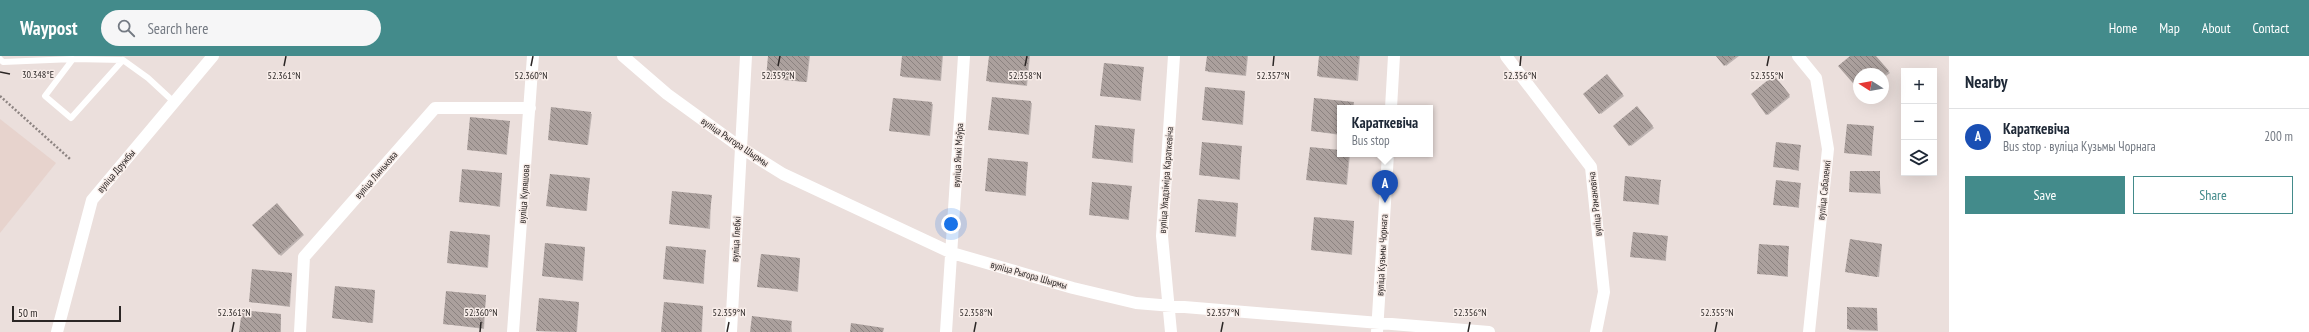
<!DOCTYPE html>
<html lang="en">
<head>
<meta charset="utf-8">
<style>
	:root { --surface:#fff; --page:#f6f6f7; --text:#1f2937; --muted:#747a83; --line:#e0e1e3; --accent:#438b8b }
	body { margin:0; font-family:"PT Sans Narrow",sans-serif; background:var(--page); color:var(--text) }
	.controls { position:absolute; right:12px; top:12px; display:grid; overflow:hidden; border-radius:0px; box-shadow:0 4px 16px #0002 }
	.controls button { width:36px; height:36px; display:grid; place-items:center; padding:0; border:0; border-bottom:1px solid var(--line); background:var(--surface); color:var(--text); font:20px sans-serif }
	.compass { position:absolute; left:1853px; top:12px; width:36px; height:36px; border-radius:50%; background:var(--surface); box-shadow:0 4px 16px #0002; rotate:281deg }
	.scale { position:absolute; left:12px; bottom:10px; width:109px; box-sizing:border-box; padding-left:4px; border:2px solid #2b2625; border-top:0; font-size:11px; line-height:14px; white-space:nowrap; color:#2b2625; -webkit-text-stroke:3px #f8ede9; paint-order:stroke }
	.you { position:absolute; left:951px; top:168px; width:14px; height:14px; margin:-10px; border:3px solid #fff; border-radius:50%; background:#1a73e8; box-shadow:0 0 0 6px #1a73e833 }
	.badge { display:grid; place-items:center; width:26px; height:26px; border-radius:50%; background:var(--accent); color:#fff; font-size:13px; font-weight:700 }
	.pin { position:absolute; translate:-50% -33px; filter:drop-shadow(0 1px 2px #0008) }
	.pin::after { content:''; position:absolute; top:21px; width:14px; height:12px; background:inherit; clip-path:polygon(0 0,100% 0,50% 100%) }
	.popup { position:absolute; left:1337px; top:49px; width:96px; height:52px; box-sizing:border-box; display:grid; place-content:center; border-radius:0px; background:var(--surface); filter:drop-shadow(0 1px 3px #0005); font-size:13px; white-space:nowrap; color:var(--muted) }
	.popup b { font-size:15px; color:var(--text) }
	.popup::after { content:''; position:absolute; left:50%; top:100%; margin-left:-8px; border:8px solid transparent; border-top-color:var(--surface) }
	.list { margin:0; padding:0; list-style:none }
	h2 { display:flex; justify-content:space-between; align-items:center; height:52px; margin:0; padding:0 16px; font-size:17px }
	h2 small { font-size:13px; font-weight:400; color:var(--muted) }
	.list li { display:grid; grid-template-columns:26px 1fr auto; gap:12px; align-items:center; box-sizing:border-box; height:56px; padding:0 16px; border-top:1px solid var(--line) }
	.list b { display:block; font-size:15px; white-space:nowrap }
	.list p { margin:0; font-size:13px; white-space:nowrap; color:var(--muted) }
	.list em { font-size:13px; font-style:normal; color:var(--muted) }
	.actions { display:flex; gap:8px; padding:12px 16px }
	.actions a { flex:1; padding:9px 0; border:1px solid var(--accent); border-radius:0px; text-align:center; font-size:14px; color:var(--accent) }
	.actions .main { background:var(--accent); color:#fff }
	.icon { flex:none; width:22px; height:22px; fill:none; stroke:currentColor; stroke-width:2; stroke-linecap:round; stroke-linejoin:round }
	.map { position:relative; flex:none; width:1949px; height:276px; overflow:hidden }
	header { display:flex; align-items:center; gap:24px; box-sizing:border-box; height:56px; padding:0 20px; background:var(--accent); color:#fff }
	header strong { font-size:19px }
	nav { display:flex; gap:22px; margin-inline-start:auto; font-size:14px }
	.search { width:280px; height:36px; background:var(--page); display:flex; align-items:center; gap:10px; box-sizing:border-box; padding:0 14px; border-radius:22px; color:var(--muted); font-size:15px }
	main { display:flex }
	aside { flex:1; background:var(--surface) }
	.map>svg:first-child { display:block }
</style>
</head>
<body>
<header>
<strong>Waypost</strong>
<div class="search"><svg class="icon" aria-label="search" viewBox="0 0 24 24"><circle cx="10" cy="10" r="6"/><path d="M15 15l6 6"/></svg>Search here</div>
<nav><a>Home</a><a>Map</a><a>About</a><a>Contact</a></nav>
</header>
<main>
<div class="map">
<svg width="1949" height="276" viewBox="0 0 1949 276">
	<defs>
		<pattern id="building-back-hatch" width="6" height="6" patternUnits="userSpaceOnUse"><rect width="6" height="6" fill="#aba09d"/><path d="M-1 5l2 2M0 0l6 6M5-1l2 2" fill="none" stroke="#8b8280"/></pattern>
	</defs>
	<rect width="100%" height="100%" fill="#ebdfdc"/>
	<!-- built -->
	<path fill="#e7d3cd" d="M0,63l56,44 -56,70z"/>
	<!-- shadow -->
	<path fill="#0003" d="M769,0h41l-3,26 -38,-3z
		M903,0h40l-2,25 -39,-4z
		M990,0h40l-3,30 -38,-4z
		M1208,0h40l-2,20 -38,-4z
		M1320,0h40l-2,25 -39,-4z
		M1718,0h21l-13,10z
		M1852,0h23l15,17 -7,5v-4h-24v15z
		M1143,12l-2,33 -40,-6z
		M1607,20l17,20 -23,18 -17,-20z
		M1774,21l16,20 -22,18 -2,-1z
		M1245,36l-2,33 -40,-5z
		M993,42l39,5 -3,32 -40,-6z
		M894,43l39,5 -3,32 -40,-5z
		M1315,43l40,6v3h-15v27l-28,-4z
		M1637,52l17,20 -23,18 -16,-20z
		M552,53l40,5 -4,31 -39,-5z
		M509,66l-2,33 -39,-6z
		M1873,71l-1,29 -27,-3z
		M1134,74l-1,33 -40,-5z
		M1800,90l-1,25 -25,-5z
		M1241,91l-1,33 -40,-5z
		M1340,95v3h10l-3,31 -40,-5z
		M1027,107l-1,33 -40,-5z
		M1879,116l2,22 -31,-2z
		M502,118l-2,33 -40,-6z
		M589,123l-2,32 -40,-5z
		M1660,125l-1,24 -35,-5z
		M1800,128l-1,24 -25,-4z
		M1131,131l-2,33 -39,-5z
		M711,140l-1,33 -40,-5z
		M1238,148l-2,33 -40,-5z
		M277,149l27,30 -23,21 -27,-31z
		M1354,166l-2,33 -40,-5z
		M490,180l-2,32 -40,-5z
		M1667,181l-1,24 -35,-4z
		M1882,189l-3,32 -32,-5z
		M1788,191v30l-30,-4z
		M585,192l-2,33 -40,-5z
		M705,195l-1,33 -40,-5z
		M800,203l-2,33 -40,-6z
		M292,218l-2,33 -40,-5z
		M375,235l-2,32 -40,-5z
		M486,240l-2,33 -40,-5z
		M579,247l-2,29 -40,-1z
		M665,247l38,4 -1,25h-40z
		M1848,252l29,1 1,22 -29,-1z
		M243,255l38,4v17h-41z
		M791,266l1,10h-41z"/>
	<!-- building -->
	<path fill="url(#building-back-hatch)" d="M768,0h41l-3,26 -40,-4z
		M902,0h40l-2,24 -40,-4z
		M989,0h40l-3,29 -40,-4z
		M1207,0h40l-2,19 -40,-4z
		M1319,0h40l-3,24 -39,-4z
		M1716,0h20l-12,10z
		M1850,0h26l13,15 -6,5v-2h-24v16l-21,-24z
		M1104,7l40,4 -4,33 -40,-4z
		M1607,18l16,20 -24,20 -16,-20z
		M1774,19l16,20 -24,20 -15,-21z
		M1205,31l40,4 -3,33 -40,-4z
		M992,41l39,4 -3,33 -40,-4z
		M893,42l39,4 -3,33 -40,-4z
		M1314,42l40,4 -1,6h-13v26l-29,-3z
		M1637,50l16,20 -24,20 -16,-20z
		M551,51l40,5 -4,33 -39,-5z
		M470,61l40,4 -4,33 -39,-4z
		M1847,68l27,2 -3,29 -27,-2z
		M1095,69l40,4 -4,33 -39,-4z
		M1202,86l40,4 -3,33 -40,-4z
		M1776,86l25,3 -3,25 -25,-3z
		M1310,91l30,3v4h9l-3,30 -40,-4z
		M988,102l40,4 -3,33 -40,-4z
		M462,113l40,4 -3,33 -40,-4z
		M1850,115h30v22l-31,-1z
		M550,118l40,4 -4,33 -40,-5z
		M1625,120l36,4 -3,24 -35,-3z
		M1776,124l25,3 -3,24 -25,-2z
		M1092,126l40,4 -4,33 -39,-4z
		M672,135l40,4 -4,33 -39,-4z
		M1198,143l40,4 -3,33 -40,-4z
		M277,147l26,31 -24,21 -27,-30z
		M1314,161l40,4 -3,33 -40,-4z
		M450,175l40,4 -3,32 -40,-4z
		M1633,176l35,4 -3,24 -35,-3z
		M1850,183l32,5 -5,33 -32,-5z
		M545,187l40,4 -3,33 -40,-4z
		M1759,188l30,2 -2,30 -30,-2z
		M666,190l40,4 -3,33 -40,-4z
		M761,198l39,4 -3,33 -40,-4z
		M252,213l40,4 -3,33 -40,-4z
		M335,230l40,4 -3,33 -40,-5z
		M446,235l40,4 -3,33 -40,-4z
		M539,242l40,4 -3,30 -40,-1z
		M664,246l39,4 -2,26h-40z
		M1847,251l30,1v22l-30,-1z
		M242,254l39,4 -1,18h-41z
		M752,260l40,5 -2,11h-40z
		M851,267l33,5 -1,4h-33z"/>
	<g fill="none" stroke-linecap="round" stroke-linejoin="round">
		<!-- path -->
		<path stroke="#8d8482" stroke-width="2.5" stroke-dasharray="2 2" stroke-linecap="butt" d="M0,40l70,63"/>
		<!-- lane -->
		<path stroke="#fff" stroke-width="6" d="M0,3l3,3 70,-3
			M123,4l-50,-1 -28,37 26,22 52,-58 25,18 26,24"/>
		<!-- street -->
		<path stroke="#fff" stroke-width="12" d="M623,0l44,38 73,53 43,27 169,79 121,35 63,15 353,29
			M1506,0l85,111 13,125 -8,40
			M1798,0l18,22 12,71 -19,183
			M1391,52l3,-52
			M57,276l35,-132 121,-144
			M300,276l4,-75 131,-149h95
			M513,276l20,-276
			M731,276l15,-276
			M946,276l18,-276
			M1171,276l-9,-96 12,-180
			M1377,276l11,-178"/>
	</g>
	<!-- ticks -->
	<path fill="none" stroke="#2b2625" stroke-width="1.5" d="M284,10l2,-10M531,10l2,-10M778,10l2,-10M1025,10l2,-10M1273,10l1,-10M1520,10l1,-10M1767,10l2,-10M0,16l10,2M232,276l2,-10M480,276l1,-10M727,276l2,-10M974,276l2,-10M1221,276l2,-10M1468,276l2,-10M1715,276l2,-10"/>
	<g text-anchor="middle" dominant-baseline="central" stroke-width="3" stroke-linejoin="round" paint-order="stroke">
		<!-- street labels -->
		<g font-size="10" fill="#2b2625" stroke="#f8ede9">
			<text transform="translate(735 86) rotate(34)">вуліца Рыгора Шырмы</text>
			<text transform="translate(958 99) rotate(-87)">вуліца Янкі Маўра</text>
			<text transform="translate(116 115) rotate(-50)">вуліца Дружбы</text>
			<text transform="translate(376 119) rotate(-49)">вуліца Лынькова</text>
			<text transform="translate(1166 124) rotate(-86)">вуліца Уладзіміра Караткевіча</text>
			<text transform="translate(1824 134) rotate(-84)">вуліца Сабаленкі</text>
			<text transform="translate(524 138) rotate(-86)">вуліца Куляшова</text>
			<text transform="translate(1595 148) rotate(-96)">вуліца Рамановіча</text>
			<text transform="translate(736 183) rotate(-87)">вуліца Глебкі</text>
			<text transform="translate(1382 199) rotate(-87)">вуліца Кузьмы Чорнага</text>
			<text transform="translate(1029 219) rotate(16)">вуліца Рыгора Шырмы</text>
		</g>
	</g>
	<g font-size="10" text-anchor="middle" fill="#2b2625" stroke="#f8ede9" stroke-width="3" stroke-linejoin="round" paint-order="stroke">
		<text x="38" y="22">30.348°E</text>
		<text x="284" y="23">52.361°N</text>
		<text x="531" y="23">52.360°N</text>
		<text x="778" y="23">52.359°N</text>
		<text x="1025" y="23">52.358°N</text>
		<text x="1273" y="23">52.357°N</text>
		<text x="1520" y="23">52.356°N</text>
		<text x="1767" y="23">52.355°N</text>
		<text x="234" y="260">52.361°N</text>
		<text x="481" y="260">52.360°N</text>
		<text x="729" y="260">52.359°N</text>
		<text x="976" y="260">52.358°N</text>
		<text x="1223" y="260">52.357°N</text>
		<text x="1470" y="260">52.356°N</text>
		<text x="1717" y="260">52.355°N</text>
	</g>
</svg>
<div class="controls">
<button>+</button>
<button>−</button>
<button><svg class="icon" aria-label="layers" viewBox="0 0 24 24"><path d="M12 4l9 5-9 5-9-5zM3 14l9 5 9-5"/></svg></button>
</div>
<svg class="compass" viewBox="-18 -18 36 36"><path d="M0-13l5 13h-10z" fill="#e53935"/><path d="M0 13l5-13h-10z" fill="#747a83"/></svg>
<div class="scale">50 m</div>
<div class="you"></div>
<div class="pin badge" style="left:1385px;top:147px;background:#1a4fb4">A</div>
<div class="popup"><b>Караткевіча</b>Bus stop</div>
</div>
<aside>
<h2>Nearby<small></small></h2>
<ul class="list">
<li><span class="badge" style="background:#1a4fb4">A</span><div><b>Караткевіча</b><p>Bus stop · вуліца Кузьмы Чорнага</p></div><em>200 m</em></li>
</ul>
<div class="actions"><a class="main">Save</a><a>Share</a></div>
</aside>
</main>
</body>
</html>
